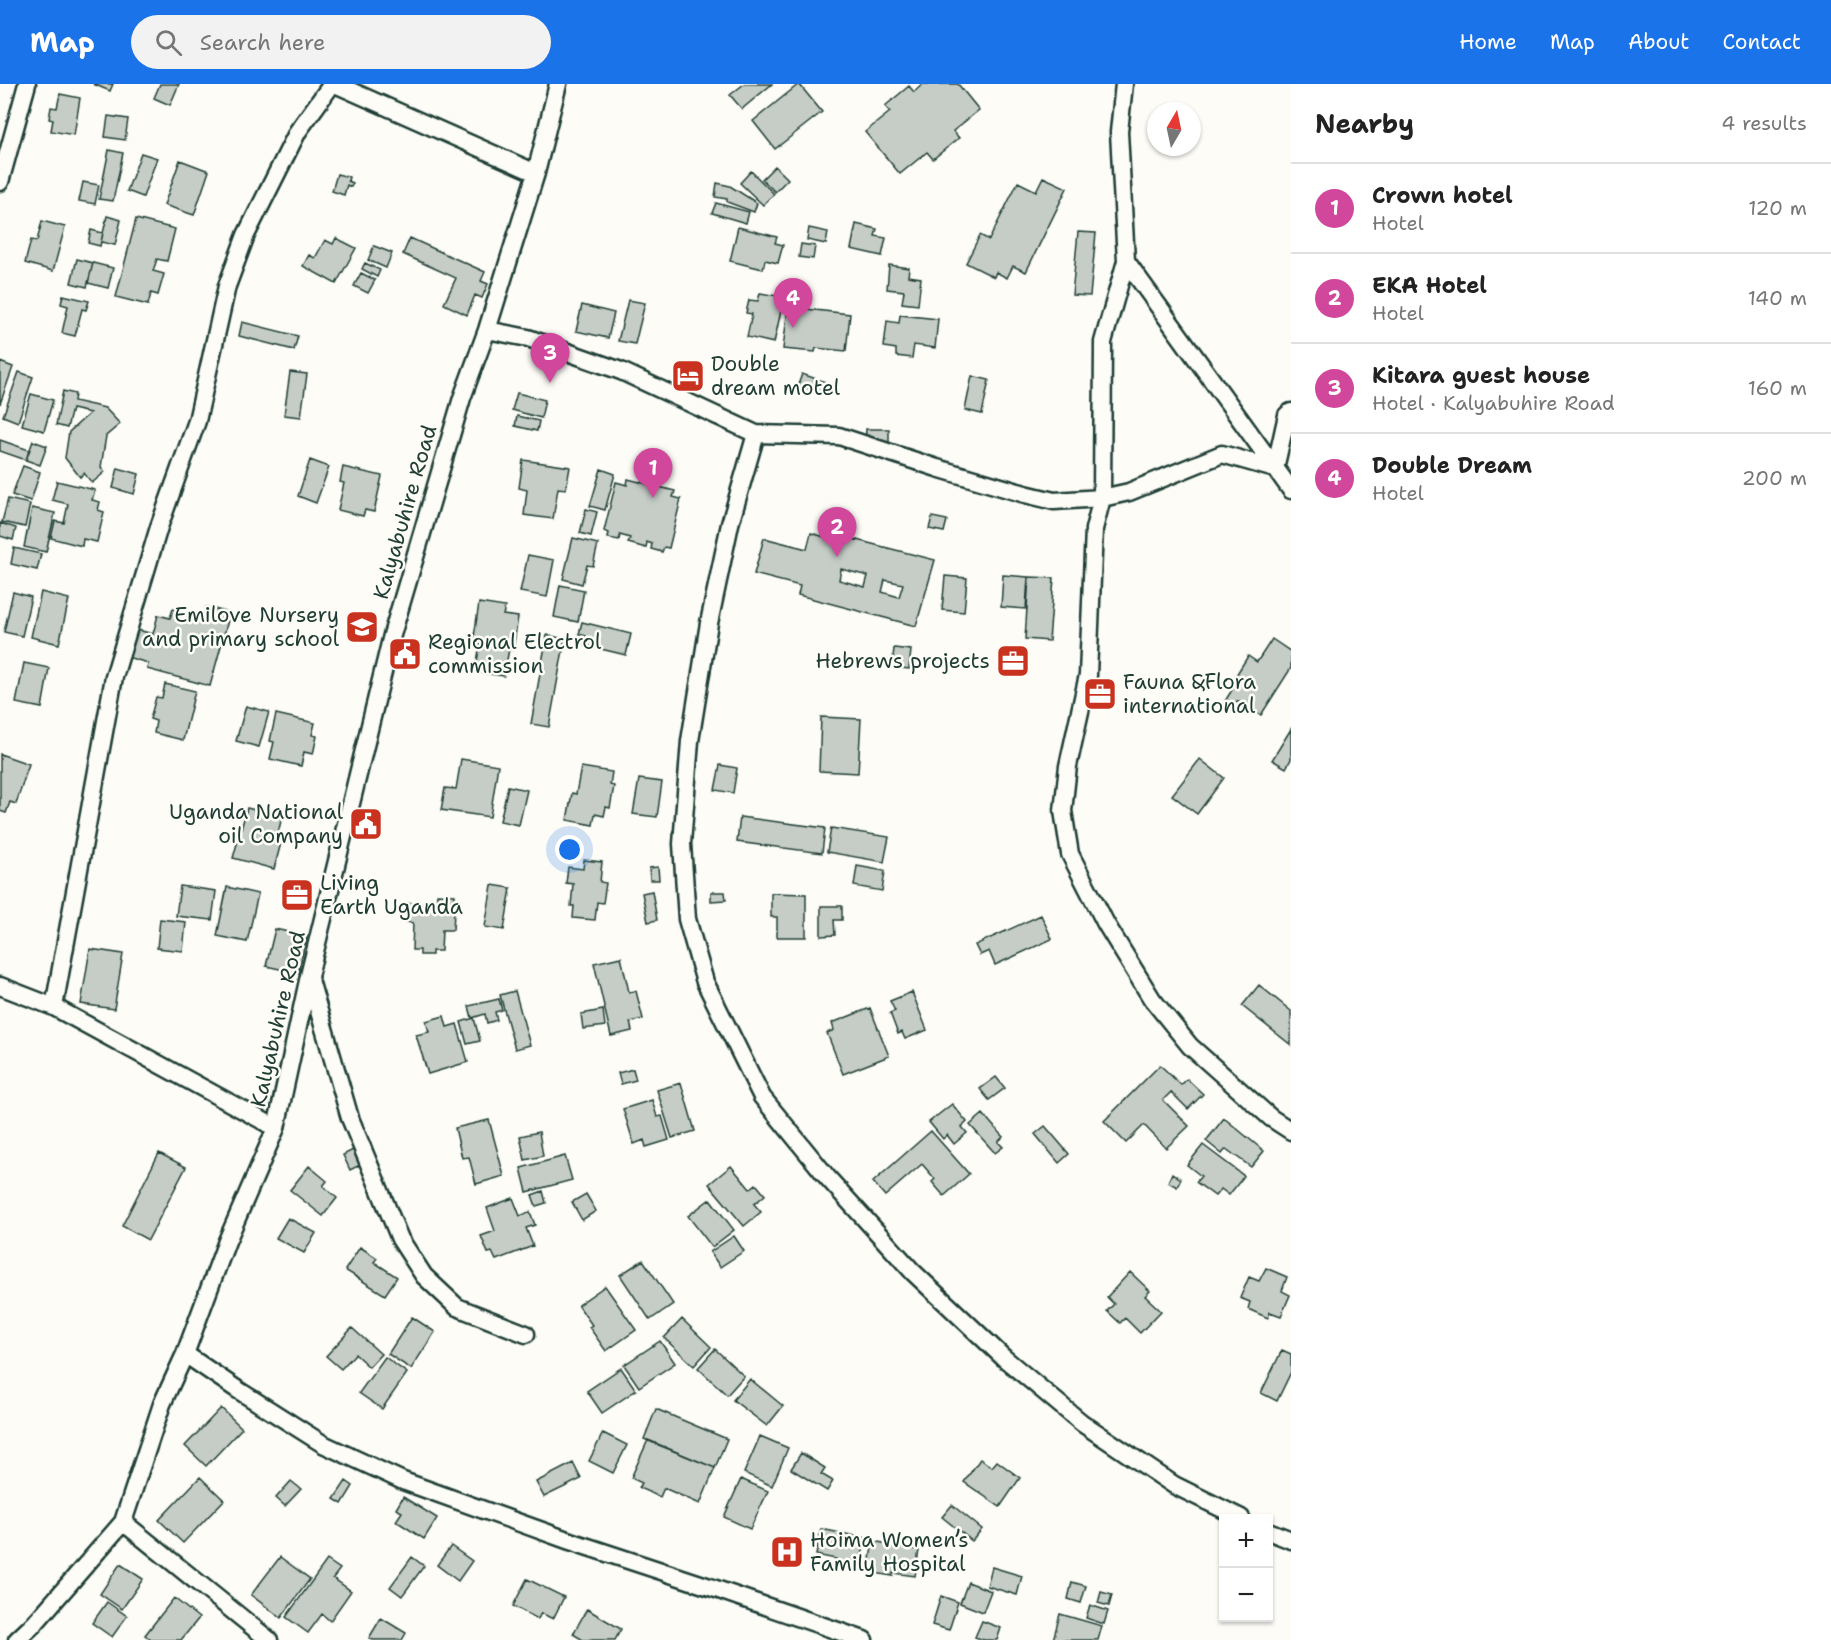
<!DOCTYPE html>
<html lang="en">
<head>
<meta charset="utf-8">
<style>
	:root { --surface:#fff; --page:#f2f2f2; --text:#222; --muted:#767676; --line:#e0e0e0; --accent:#1a73e8 }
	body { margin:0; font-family:"Shantell Sans",sans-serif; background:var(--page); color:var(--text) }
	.controls { position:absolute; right:18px; bottom:18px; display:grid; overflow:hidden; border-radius:0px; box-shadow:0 2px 4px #0004 }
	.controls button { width:54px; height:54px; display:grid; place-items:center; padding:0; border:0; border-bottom:2px solid var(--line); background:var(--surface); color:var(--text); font:30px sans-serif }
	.compass { position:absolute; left:1147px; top:18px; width:54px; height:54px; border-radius:50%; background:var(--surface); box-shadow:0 2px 4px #0004; rotate:9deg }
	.you { position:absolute; left:570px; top:766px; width:21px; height:21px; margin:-15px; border:4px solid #fff; border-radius:50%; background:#1a73e8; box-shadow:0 0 0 9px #1a73e833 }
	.badge { display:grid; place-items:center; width:39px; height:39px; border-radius:50%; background:var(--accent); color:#fff; font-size:20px; font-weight:700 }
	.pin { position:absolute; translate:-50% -50px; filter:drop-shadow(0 2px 3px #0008) }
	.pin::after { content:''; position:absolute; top:32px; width:21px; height:18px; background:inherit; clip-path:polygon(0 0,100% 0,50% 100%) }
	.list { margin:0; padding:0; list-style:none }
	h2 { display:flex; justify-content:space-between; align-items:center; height:78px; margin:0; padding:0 24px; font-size:26px }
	h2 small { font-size:20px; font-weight:400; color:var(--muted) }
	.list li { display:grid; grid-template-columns:39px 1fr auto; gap:18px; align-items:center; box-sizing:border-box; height:90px; padding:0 24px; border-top:2px solid var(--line) }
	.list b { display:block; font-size:22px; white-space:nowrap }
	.list p { margin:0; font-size:20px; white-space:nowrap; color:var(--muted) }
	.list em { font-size:20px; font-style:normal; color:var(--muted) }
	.icon { flex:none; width:33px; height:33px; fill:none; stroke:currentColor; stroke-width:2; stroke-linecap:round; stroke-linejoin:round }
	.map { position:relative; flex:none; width:1291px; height:1556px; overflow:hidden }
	header { display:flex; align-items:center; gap:36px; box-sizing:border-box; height:84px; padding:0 30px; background:var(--accent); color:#fff }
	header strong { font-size:28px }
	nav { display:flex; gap:33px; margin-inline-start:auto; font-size:21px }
	.search { width:420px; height:54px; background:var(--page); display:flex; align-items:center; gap:15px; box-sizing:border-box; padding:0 21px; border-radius:33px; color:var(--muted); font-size:22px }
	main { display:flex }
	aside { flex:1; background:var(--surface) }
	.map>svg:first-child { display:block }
</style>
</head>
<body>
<header>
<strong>Map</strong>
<div class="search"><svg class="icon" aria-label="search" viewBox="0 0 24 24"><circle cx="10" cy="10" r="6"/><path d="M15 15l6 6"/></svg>Search here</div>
<nav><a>Home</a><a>Map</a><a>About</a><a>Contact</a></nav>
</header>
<main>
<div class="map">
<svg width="1291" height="1556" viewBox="0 0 1291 1556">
	<rect width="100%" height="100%" fill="#fdfcf7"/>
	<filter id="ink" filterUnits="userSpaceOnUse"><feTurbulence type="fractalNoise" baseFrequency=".0167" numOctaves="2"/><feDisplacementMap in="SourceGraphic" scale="12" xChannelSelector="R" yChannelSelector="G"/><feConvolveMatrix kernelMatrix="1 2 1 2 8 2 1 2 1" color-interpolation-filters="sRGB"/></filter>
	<g filter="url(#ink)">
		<!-- building -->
		<path fill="#c6cdc7" stroke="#1f3d34" stroke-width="1.5" fill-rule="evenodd" d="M93,0h20l-3,7z
			M160,0h19l-9,21 -16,-7z
			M744,0h28l-30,25 -12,-14z
			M799,0l23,28 -47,37 -22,-28z
			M923,0h35l21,26 -26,21 6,7 -26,21 -6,-7 -27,22 -35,-42 25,-20 -5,-6 24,-20 5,6z
			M60,10l20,4 -6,37 -23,-4 2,-11 -4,-1 2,-12 6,1z
			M108,32l20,3 -3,21 -20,-3z
			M109,66l14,3 -10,48 -14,-2z
			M141,69l16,5 -14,39 -16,-6z
			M180,76l29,11 -15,44 -30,-10z
			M775,82l13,13 -13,13 -13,-13z
			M751,87l23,23 -11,11 -23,-22z
			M337,90l12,3 -1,4 5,2 -2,4 -4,-2 -3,10 -12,-4z
			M1043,93l24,11 -41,84 -13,-6 -6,12 -11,-6 -2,5 -28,-14 14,-28 9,5 29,-58 18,9z
			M83,98l16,3 -4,19 -16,-3z
			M717,99l13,3 27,17 -3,9 -27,-10v-3l-12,-2z
			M716,119l33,9 -3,11 -34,-10z
			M107,132l14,4 -6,25 -14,-3z
			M136,135l39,10 -8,32 -10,-2 -4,12 11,3 -6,21 -7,-2 -3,12 -32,-8z
			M42,137l23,6 -12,44 -28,-8 6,-23 6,1z
			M856,140l21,5 -2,7 11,2 -4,18 -31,-7z
			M738,143l39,10 -2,6 8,2 -5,18 -13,-3 -2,9 -33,-8z
			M809,144l19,4 -2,12 -19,-4z
			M91,146l12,3 -3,13 -12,-3z
			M1078,148l18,1 -6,63 -18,-1z
			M336,154l20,10 -20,36 -33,-18 6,-11 6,3 10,-18 8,4z
			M410,154l75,34 -4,9 7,3 -6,14 -7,-3 -8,20 -23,-11 12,-26 -53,-24z
			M801,160l14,2 -2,13 -14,-2z
			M374,162l18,7 -6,15 -18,-8z
			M77,175l16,4 -6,24 -16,-4z
			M93,179l20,5 -5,20 -20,-5z
			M365,179l15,7 -3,7 -15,-8z
			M889,181l20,3 -1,8 13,2 -3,27 -16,-2 2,-12 -17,-2z
			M361,189l14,7 -7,13 -14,-7z
			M760,209l24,4 -10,46 -27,-6 5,-23 -6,-1 3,-13 9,1z
			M63,211l26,6 -3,9 -4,-1 -7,27 -13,-3 6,-27 -7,-2z
			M628,216l17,3 -10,41 -17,-3z
			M582,221l32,8 -6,25 -32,-7z
			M788,223l62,7 -4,37 -30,-3 -1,4 -32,-3z
			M900,231l38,4 -3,29 -21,-3 -2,13 -16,-2v-7l-12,-2 3,-26 12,2z
			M242,238l56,14 -4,14 -55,-14z
			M0,278l13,5 -13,37z
			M19,288l14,5 -15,45 -15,-6z
			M290,288l17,2 -6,43 -17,-2z
			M802,290l23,8 -4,11 -23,-8z
			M972,292l17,4 -7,34 -17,-4z
			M63,307l12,3 -1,7 31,7 15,16 -14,12 -5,31 4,5 -13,11 -8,-10 -4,4 -15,-19 4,-26 21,-19 -18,-4 -5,19 -11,-3z
			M517,309l28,7 -4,18 -29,-8z
			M31,310l22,6 -9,31 -22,-6z
			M517,332l22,5 -2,10 -22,-5z
			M866,345h23v16h-24z
			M0,356l29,10 -3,10 -26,-9z
			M33,357l14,5 -7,19 -14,-5z
			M310,376l19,7 -13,36 -18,-7z
			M523,376l47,7 -4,22 -8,-1 -5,31 -29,-4 3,-25 -8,-2z
			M23,382l17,6 -9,29 -19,-6z
			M343,383l39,9 -8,36 -9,-2 -2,6 -25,-6 6,-27 -4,-1z
			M118,384l21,6 -5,20 -21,-6z
			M601,385l14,5 -10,36 -15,-4z
			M628,395l47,12 -2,6 8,2 -12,49 -5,-1 -2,5 -11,-3 1,-5 -5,-2 -1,6 -18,-5 2,-5 -10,-3 -1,5 -11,-2 1,-5 -5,-2 12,-49 11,3z
			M57,397l38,9 -3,10 8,2 -2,8 6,2 -7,30 -14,-3 -1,7 -31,-8 4,-17 9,2 4,-19 -16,-4z
			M8,415l22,5 -5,23 -23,-5z
			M32,424l23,5 -9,39 -22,-5z
			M586,425l11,3 -6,24 -11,-3z
			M932,433l15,3 -3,12 -15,-3z
			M0,439l16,5 -3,12 -13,-4z
			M811,449l21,6 1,-5 102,26 -19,66 -118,-31 2,-9 -46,-12 10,-36 43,11zM841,485l27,7 -3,11 -26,-7zM885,496l18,4 -4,13 -17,-5z
			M573,454l25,6 -5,22 -6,-1 -5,19 -19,-5z
			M14,464l27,6 -4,16 -26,-6z
			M528,471l26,5 -7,37 -27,-5z
			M1003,491l25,2 -2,32 -25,-2z
			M945,492l22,2 -3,34 -22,-2z
			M1029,493l25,1 -5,63 -24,-2z
			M560,501l24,5 -6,32 -24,-5z
			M13,508l18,5 -9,39 -18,-4z
			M41,508l28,7 -10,45 -28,-7z
			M479,519l26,4 -2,8 15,2 -5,33 -4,-1 -5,27 -29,-4 5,-27 -7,-1z
			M206,523l24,6 -20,73 -63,-17 1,-6 -21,-6 7,-28 19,5 5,-19 12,3 3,-9 30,8z
			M582,538l49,12 -5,21 -42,-10 2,-9 -7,-2z
			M547,551l18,4 -16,88 -18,-3z
			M1272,555l19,13v16l-30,47 -24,-14 -4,6 -8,-6 12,-19 -4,-2 15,-24 9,6z
			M894,564l17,2 -2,19 -17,-2z
			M24,579l25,5 -7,40 -26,-5z
			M165,600l30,7 -12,49 -29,-7 2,-12 -6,-2 6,-22 6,1z
			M246,622l23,6 -10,35 -23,-6z
			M276,630l39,9 -3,12 5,1 -4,18 -9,-2 -3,14 -31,-7 4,-17 -4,-1z
			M821,633l40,2 -3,54 -39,-2z
			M1291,645v30l-5,9 -14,-8z
			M0,670l29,10 -13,40 -6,-2 -4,11 -6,-2z
			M461,675l37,6 -8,52 -49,-7 4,-22 11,1z
			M1200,675l24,19 -27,36 -25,-19z
			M720,681l17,3 -4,25 -18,-3z
			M581,683l31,5 -2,13 4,1 -4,22 -4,-1 -2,9 -9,-2 -2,11 -26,-5 5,-27 4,1z
			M639,695l23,3 -5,35 -24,-3z
			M508,702l19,4 -8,35 -19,-4z
			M247,724l35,9 -6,24 5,2 -7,26 -41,-11z
			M740,733l85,11 -3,25 -85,-11z
			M831,744l58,9 -5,25 -57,-10z
			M584,776l18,2 -2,20 6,1 -3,20 -6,-1 -2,18 -22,-2 1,-12h-3l2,-22 -7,-1 2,-16 15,2z
			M857,782l28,5 -3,20 -28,-5z
			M658,783l1,13h-9l-1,-12z
			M492,801l19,3 -7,42 -19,-3z
			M180,802l36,5 -4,29 -36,-4z
			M227,803l31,7 -11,48 -30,-6z
			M652,807l5,29 -9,2 -6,-29z
			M711,808h14l1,8 -15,1z
			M771,809l35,1v43h-29v-20h-6z
			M437,810l18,1 -2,35h-11l-1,21h-9v4h-12v-5h-8l1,-27 -6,-1 1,-19 28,1z
			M821,822h21v14h-8l1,15 -14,1z
			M1041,831l11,24 -57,26 -6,-14 -9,4 -5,-10z
			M160,835l26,3 -3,29 -26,-3z
			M275,845l32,7 -9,37 -32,-7z
			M90,865l33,5 -9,55 -33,-5z
			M621,873l8,35 7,-1 7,28 -13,3 2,9 -21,5 -17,-73z
			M1259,901l32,26v34l-49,-39z
			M515,907l15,54 -15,4 -15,-54z
			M912,908l15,38 -22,9 -3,-7 -4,2 -8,-21 5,-2 -5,-10z
			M499,915l3,11 -7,2 2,8 -10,3 -2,-9 -13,4 -3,-12z
			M870,924l19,48 -46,18 -16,-41 7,-3 -2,-7z
			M603,926l2,16 -22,3 -2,-15z
			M444,932l3,11 10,-3 11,38 -40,12 -12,-39 13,-3 -3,-11z
			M474,934l6,23 -13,3 -6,-22z
			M1160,981l21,20 6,-6 16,15 -15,15 -17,-17 -8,8 26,26 -23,22 -22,-23 -18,18 -22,-22z
			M633,985l3,11 -15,4 -3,-11z
			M996,993l9,11 -16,12 -9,-11z
			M681,999l14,48 -23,7 -15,-48z
			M652,1016l5,17 5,-1 7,24 -23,7 -2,-7 -10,4 -11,-35z
			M952,1020l15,18 -5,5 5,6 -13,11 -7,-9 -4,4 -14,-17z
			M983,1030l20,23 -5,5 5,5 -8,6 -25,-28z
			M1224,1034l40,33 -13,16 -25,-18 -4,5 -16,-13z
			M489,1036l15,56 -28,8 -7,-27 -7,1 -7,-30z
			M1045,1042l24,28 -10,9 -24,-29z
			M931,1047l38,43 -25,22 -12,-14 3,-3 -13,-15 -37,32 -12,-14z
			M539,1048l4,24 -18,4 -5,-24z
			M1203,1061l41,31 -15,19 -8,-6 -6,7 -19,-14 5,-6 -14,-11z
			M355,1065l7,15 -12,6 -7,-15z
			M159,1069l27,14 -38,73 -26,-14z
			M565,1072l7,24 -45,12 -6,-24z
			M309,1082l18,15 -4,5 14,12 -14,18 -33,-26z
			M731,1082l19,23 6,-5 9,11 -11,9 7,8 -17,14 -35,-42z
			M1172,1089l9,6 -4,8 -9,-5z
			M543,1107l3,12 -10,3 -4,-11z
			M586,1110l10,17 -14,9 -10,-18z
			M513,1114l7,18 10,-4 5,13 -9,3 7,18 -37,14 -4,-8 -4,1 -7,-17 14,-5 -8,-23z
			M710,1115l24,31 -22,17 -24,-31z
			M288,1134l28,15 -12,20 -28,-15z
			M734,1152l10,15 -24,16 -10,-15z
			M360,1163l17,11 -3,4 23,15 -12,18 -40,-25z
			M643,1176l30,44 -23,16 -30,-45z
			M1266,1184l21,9 -5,14 8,4 -9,21 -11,-4 -2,6 -20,-9 2,-7 -10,-4 9,-21 10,4z
			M1130,1188l20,19 -5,5 16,15 -21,22 -15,-15 -5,5 -13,-12 7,-7 -7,-7z
			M605,1202l31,44 -30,21 -17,-24 3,-2 -14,-20z
			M412,1233l23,15 -24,37 -23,-15z
			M682,1235l29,28 -17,19 -30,-28z
			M352,1244l29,26 -12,13 -14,-13 -14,15 -15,-13z
			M660,1257l15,22 -36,24 -15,-22z
			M715,1265l29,27 -17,19 -29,-27z
			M1282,1266l9,4v18l-14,29 -16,-8z
			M385,1273l22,16 -25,36 -23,-16z
			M621,1284l15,22 -34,23 -15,-22z
			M750,1295l33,27 -16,20 -34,-26z
			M221,1324l21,20 -36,38 -21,-20z
			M656,1325l71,30 -12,29 -71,-29z
			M603,1349l24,12 -14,28 -24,-12z
			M760,1352l28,12 -16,38 -28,-13z
			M648,1356l67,28 -15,36 -36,-16 -4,9 -21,-9 3,-5 -11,-5z
			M801,1369l24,15 -4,6 12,7 -6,10 -36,-22z
			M980,1375l12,8 5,-6 23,17 -20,29 -36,-25z
			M573,1379l8,16 -37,18 -8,-15z
			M200,1393l24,23 -41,43 -24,-23z
			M741,1395l27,12 -18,38 -26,-12z
			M291,1397l10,8 -16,17 -9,-8z
			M346,1397l7,5 -11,18 -8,-5z
			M403,1413l34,21 -13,21 -28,-18 6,-9 -6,-3z
			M952,1421l30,24 -10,12 -30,-24z
			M821,1445l45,9 -7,30 -24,-5 1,-4 -20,-4z
			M873,1457l46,9 -4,26 -22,-3v3l-25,-4z
			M451,1462l21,15 -14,20 -21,-16z
			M280,1473l30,22 -29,39 -30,-23z
			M412,1473l12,9 -22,30 -12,-9z
			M327,1476l13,9 -7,9 18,13 -21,30 -8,-7 -14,19 -22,-16z
			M120,1480l23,15 -21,30 -22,-15z
			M992,1483l30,9 -5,19 -30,-9z
			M527,1495l37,18 -11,22 -12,-6 -3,6 -25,-13z
			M968,1498l23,9 -8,21 -23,-9z
			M1072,1498l14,4 -5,17 -13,-4z
			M1101,1508l11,3 -3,11 -11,-3z
			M941,1512l17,6 -9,28 -17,-5z
			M174,1514l25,20 -18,22h-30l-6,-5z
			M107,1518l20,14 -15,21 -20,-14z
			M1090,1521l18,6 -4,13 -18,-6z
			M587,1525l34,20 -6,11h-32l-10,-6z
			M1060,1530l42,12 -4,14h-45z
			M381,1534l25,15 -4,7h-29l-4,-2z
			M982,1537l19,7 -4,12h-13l-9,-3z"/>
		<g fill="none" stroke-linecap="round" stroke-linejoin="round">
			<defs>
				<path id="street" d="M335,0l201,89
					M1124,0l-5,48 7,129 -23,81 -1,156 -8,31 -6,146 -20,91 -5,45 7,43 36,70 46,75 38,47 81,72 20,13
					M0,98l27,-98
					M1126,177l165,229
					M487,246l41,8 93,33 135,63 83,2 98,32 88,26 29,7 48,-3 27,-6 93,-38 53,15 12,-54 4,-3
					M756,350l-26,90 -21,99 -19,118 -8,103 5,75 18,63 57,115 65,80 86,95 91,86 78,65 92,62 67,33
					M310,896l40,138 50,121 24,37 33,31 69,27
					M0,902l54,21 222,121
					M54,923l60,-330 45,-150 38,-106 30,-135 19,-51 52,-104 34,-47
					M185,1270l53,36 85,54 80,37 167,60 146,48 148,51
					M123,1438l146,118
					M1268,1447l23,9
					M17,1556l18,-17 88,-101 39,-118 23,-50 42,-113 49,-113 33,-152 83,-341 70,-237 25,-68 49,-157 22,-89"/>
			</defs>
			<!-- street casing -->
			<use href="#street" stroke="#1f3d34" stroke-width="21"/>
			<!-- street -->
			<use href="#street" stroke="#fdfcf7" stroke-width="16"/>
		</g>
	</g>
	<!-- icons -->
	<defs>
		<symbol id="hotel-square" viewBox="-11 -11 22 22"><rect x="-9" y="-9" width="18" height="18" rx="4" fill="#c8321e" stroke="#fdfcf7"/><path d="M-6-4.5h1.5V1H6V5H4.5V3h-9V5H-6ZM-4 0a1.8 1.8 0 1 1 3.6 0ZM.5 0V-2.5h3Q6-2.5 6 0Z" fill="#fff"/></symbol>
		<symbol id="school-square" viewBox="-11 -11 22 22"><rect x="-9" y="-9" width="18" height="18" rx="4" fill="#c8321e" stroke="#fdfcf7"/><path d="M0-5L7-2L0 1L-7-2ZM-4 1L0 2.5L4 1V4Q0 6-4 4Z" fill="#fff"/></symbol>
		<symbol id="civic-square" viewBox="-11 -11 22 22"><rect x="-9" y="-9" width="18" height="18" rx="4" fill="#c8321e" stroke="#fdfcf7"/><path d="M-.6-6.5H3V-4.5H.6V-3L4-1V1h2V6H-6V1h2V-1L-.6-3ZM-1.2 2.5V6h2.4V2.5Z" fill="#fff"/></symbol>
		<symbol id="office-square" viewBox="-11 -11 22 22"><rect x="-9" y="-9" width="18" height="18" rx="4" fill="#c8321e" stroke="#fdfcf7"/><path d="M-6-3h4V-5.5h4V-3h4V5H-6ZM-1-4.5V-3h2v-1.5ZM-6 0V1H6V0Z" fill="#fff"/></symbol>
		<symbol id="hospital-square" viewBox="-11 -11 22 22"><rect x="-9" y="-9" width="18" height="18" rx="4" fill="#c8321e" stroke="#fdfcf7"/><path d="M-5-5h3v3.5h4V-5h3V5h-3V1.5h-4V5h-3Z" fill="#fff"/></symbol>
	</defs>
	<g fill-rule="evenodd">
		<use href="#hotel-square" x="669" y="273" width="38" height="38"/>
		<use href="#school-square" x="343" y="524" width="38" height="38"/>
		<use href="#civic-square" x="386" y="551" width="38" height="38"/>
		<use href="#office-square" x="994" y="558" width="38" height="38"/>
		<use href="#office-square" x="1081" y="591" width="38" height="38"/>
		<use href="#civic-square" x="347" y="721" width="38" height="38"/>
		<use href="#office-square" x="278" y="792" width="38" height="38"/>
		<use href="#hospital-square" x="768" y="1449" width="38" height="38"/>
	</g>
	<g text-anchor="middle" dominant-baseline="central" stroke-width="5" stroke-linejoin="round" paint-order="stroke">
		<!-- poi labels -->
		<g font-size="21" fill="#1f3d34" stroke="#fdfcf7" text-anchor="start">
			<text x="711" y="280">Double<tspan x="711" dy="24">dream motel</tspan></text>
			<text x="339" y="531" text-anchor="end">Emilove Nursery<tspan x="339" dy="24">and primary school</tspan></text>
			<text x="428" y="558">Regional Electrol<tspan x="428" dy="24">commission</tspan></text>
			<text x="990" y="577" text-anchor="end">Hebrews projects</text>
			<text x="1123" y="598">Fauna &amp;Flora<tspan x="1123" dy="24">international</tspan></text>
			<text x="343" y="728" text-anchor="end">Uganda National<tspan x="343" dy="24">oil Company</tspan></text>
			<text x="320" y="799">Living<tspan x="320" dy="24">Earth Uganda</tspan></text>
			<text x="810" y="1456">Hoima Women’s<tspan x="810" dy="24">Family Hospital</tspan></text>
		</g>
		<!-- street labels -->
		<g font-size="21" fill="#1f3d34" stroke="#fdfcf7">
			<text transform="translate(405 428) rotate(-74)">Kalyabuhire Road</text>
			<text transform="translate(278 935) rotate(-77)">Kalyabuhire Road</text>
		</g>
	</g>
</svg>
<div class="controls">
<button>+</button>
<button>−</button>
</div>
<svg class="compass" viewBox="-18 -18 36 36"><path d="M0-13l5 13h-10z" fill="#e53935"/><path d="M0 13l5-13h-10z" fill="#767676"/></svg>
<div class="you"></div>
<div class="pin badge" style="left:653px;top:414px;background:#d1479c">1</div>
<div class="pin badge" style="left:837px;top:473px;background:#d1479c">2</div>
<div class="pin badge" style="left:550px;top:299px;background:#d1479c">3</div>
<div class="pin badge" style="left:793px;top:244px;background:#d1479c">4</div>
</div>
<aside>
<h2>Nearby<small>4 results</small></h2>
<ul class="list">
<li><span class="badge" style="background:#d1479c">1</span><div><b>Crown hotel</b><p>Hotel</p></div><em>120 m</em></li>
<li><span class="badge" style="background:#d1479c">2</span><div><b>EKA Hotel</b><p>Hotel</p></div><em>140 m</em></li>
<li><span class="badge" style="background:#d1479c">3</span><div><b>Kitara guest house</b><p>Hotel · Kalyabuhire Road</p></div><em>160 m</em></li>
<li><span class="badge" style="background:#d1479c">4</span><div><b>Double Dream</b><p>Hotel</p></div><em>200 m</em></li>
</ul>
</aside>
</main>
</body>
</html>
